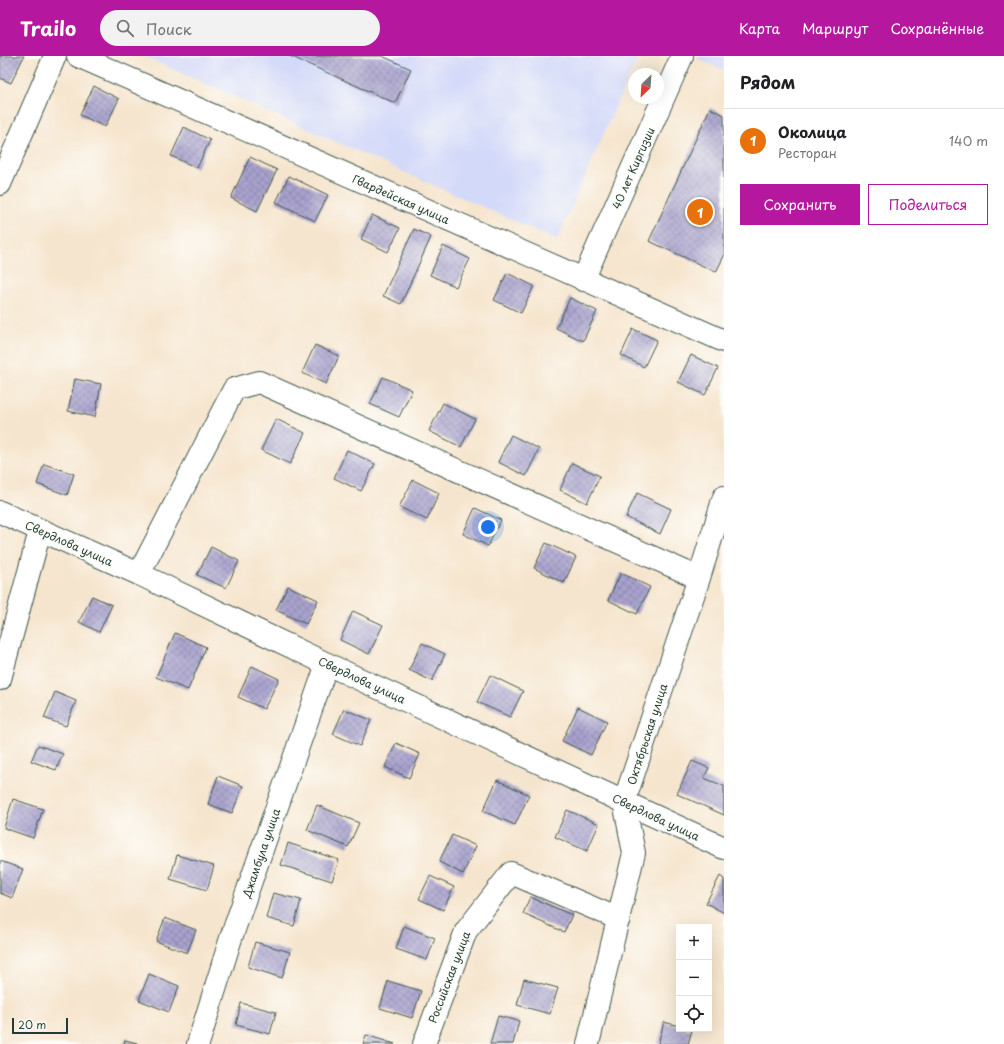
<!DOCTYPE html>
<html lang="ru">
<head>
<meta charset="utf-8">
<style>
	:root { --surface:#fff; --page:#f2f2f2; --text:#202124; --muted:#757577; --line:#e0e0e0; --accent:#b5179e }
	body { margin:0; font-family:"Playpen Sans",sans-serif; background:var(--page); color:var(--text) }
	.controls { position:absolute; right:12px; bottom:12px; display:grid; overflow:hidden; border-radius:0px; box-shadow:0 4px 16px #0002 }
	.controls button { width:36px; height:36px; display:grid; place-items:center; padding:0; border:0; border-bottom:1px solid var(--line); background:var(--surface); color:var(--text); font:20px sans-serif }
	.compass { position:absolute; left:628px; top:12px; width:36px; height:36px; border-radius:50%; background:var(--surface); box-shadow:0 4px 16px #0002; rotate:205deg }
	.scale { position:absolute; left:12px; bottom:10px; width:56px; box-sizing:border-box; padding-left:4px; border:2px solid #1f3d34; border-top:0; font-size:11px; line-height:14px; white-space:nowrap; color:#1f3d34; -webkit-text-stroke:3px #fdfcf7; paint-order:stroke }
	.you { position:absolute; left:488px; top:471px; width:14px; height:14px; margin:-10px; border:3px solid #fff; border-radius:50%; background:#1a73e8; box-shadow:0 0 0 6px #1a73e833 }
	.badge { display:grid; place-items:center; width:26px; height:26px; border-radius:50%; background:var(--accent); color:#fff; font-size:13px; font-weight:700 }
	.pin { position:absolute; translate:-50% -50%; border:2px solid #fff; box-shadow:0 1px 4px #0006 }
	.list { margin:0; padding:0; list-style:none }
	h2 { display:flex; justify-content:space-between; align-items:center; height:52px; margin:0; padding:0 16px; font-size:17px }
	h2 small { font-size:13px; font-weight:400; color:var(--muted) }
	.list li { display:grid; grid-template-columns:26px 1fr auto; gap:12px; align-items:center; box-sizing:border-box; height:64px; padding:0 16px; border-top:1px solid var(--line) }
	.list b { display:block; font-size:15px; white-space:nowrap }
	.list p { margin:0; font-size:13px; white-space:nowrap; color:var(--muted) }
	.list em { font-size:13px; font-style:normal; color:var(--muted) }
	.actions { display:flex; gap:8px; padding:12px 16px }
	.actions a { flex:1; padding:9px 0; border:1px solid var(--accent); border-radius:0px; text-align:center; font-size:14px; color:var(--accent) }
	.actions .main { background:var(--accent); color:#fff }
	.icon { flex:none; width:22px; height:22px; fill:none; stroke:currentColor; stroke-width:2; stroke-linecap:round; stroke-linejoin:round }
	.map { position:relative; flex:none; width:724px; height:988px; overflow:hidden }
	header { display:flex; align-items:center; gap:24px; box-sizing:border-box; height:56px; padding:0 20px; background:var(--accent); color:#fff }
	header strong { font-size:19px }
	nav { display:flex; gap:22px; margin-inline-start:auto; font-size:14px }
	.search { width:280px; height:36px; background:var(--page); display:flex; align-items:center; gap:10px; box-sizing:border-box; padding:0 14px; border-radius:22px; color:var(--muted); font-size:15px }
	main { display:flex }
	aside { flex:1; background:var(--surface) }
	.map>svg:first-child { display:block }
</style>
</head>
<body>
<header>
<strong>Trailo</strong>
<div class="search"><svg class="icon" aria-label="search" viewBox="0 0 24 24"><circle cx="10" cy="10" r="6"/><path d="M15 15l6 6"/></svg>Поиск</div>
<nav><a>Карта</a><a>Маршрут</a><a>Сохранённые</a></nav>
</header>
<main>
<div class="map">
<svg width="724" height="988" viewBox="0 0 724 988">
	<defs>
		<pattern id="building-cross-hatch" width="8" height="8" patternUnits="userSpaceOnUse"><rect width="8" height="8" fill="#a8a2ce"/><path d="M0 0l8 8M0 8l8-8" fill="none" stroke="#8885a8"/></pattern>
	</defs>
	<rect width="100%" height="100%" fill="#fdfcf7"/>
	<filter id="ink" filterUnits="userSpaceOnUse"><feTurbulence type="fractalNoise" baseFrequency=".025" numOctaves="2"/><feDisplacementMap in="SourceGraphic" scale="8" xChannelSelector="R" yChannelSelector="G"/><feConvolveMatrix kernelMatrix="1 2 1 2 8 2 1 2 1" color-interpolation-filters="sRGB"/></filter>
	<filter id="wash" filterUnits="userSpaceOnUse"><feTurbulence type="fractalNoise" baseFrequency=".012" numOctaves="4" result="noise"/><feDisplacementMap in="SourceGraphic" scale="16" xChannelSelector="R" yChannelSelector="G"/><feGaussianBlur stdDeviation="0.9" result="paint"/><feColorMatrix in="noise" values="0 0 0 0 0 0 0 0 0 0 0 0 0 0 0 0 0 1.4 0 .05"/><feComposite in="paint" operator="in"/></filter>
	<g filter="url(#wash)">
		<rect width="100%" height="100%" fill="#f6e5ce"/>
		<!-- built -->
		<path fill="#d3d9f9" d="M143,0h495l-81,184z
			M699,0h25v14l-26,-11z"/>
		<g id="blocks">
			<!-- building -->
			<path fill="url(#building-cross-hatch)" d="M0,0h24l-13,27 -11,-5z
				M290,0h92l29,13 -16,34z
				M94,30l25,13 -14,28 -25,-12z
				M710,52l14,7v141l-8,16 -67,-31z
				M184,71l26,13 -13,28 -26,-12z
				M250,101l27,13 -20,41 -26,-13z
				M289,120l39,19 -13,26 -39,-19z
				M372,159l28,13 -12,24 -27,-13z
				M414,173l17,8 -30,67 -18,-8z
				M443,190l27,13 -14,28 -26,-12z
				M507,217l27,13 -13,27 -27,-13z
				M570,242l27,13 -14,30 -27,-13z
				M633,273l24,11 -13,27 -23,-12z
				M315,289l24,11 -13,28 -24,-11z
				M691,299l27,13 -13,27 -27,-13z
				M383,321l29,13 -13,27 -29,-13z
				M75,323l26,5 -6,33 -27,-6z
				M443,347l32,16 -14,28 -32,-16z
				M276,363l29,14 -15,31 -29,-14z
				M511,379l28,14 -13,27 -28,-14z
				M347,394l28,14 -14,27 -27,-13z
				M572,407l28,13 -13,27 -27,-13z
				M44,408l30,10 -7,21 -30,-11z
				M413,424l26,13 -12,27 -28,-13z
				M637,437l34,16 -11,25 -34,-17z
				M475,452l26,12 -13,26 -25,-12z
				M546,487l30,14 -12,26 -30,-15z
				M211,491l28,14 -13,27 -29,-13z
				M621,517l29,14 -13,27 -29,-14z
				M288,530l30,14 -12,24 -30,-14z
				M92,540l20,9 -13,27 -20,-10z
				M353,555l30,14 -14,29 -29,-14z
				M175,577l31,14 -18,43 -32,-13z
				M422,587l23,11 -13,27 -23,-11z
				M252,610l27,13 -15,30 -26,-12z
				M490,619l33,16 -13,26 -33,-15z
				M55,636l21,9 -10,25 -22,-8z
				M578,651l29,14 -16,34 -29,-14z
				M344,653l27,11 -11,26 -27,-12z
				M396,687l24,11 -11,24 -24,-11z
				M38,689l25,9 -7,16 -25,-9z
				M692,705l17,7 -5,10 20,8v29l-47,-21z
				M218,720l25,10 -11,27 -24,-9z
				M497,724l32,15 -14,30 -32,-14z
				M13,743l30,10 -10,29 -29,-10z
				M317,749l42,18 -11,24 -41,-17z
				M567,754l32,14 -12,27 -32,-14z
				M452,779l24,11 -13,28 -24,-12z
				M288,787l51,17 -7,21 -51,-16z
				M177,799l37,11 -7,24 -37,-11z
				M0,805l23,8 -11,29 -12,-5z
				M430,820l24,11 -11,23 -24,-11z
				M720,820l4,3v34l-18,-10z
				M273,837l28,7 -7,26 -28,-8z
				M530,841l42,18 -8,17 -41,-18z
				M165,862l31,12 -9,23 -31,-12z
				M404,870l31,12 -8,22 -31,-11z
				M255,886l35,10 -8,26 -34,-11z
				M149,918l30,12 -10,26 -30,-12z
				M524,923l34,9 -8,26 -33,-9z
				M388,925l33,10 -9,27 -32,-10z
				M241,947l35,9 -6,22 -34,-9z
				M498,960l21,5 -6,23h-23z
				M664,966l15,4v3l13,1 -4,14h-30z
				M366,979l29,9h-32z
				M125,984l12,3v1h-13z"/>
		</g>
	</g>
	<g filter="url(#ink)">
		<use href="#blocks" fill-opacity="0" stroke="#3f564b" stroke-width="1"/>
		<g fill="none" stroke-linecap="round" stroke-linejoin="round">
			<defs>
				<path id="minor" d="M583,224l99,-224
					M724,441l-25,81 -75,224 100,46
					M139,518l95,-185 25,-7 440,196
					M0,623l40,-148
					M198,988l33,-106 96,-274
					M424,988l42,-113 45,-58 108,46"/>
				<path id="tertiary" d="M78,0l646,285
					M0,128l55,-128
					M0,456l139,62 188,90 297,138 10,51 -46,191"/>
			</defs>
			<!-- minor casing -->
			<use href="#minor" stroke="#3f564b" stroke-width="24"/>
			<!-- tertiary casing -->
			<use href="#tertiary" stroke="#3f564b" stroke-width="24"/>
			<!-- minor -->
			<use href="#minor" stroke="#fff" stroke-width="22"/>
			<!-- tertiary -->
			<use href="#tertiary" stroke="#fff" stroke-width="22"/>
		</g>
	</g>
	<g text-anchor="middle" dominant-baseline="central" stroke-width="3.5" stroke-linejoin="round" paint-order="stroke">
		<!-- street labels -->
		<g font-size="11" fill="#1f3d34" stroke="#fdfcf7">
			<text transform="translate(633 112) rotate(-66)">40 лет Киргизии</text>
			<text transform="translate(401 143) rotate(24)">Гвардейская улица</text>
			<text transform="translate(69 487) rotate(24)">Свердлова улица</text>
			<text transform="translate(362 624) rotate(25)">Свердлова улица</text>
			<text transform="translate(647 678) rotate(-72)">Октябрьская улица</text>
			<text transform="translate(656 761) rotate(25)">Свердлова улица</text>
			<text transform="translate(261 797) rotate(-71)">Джамбула улица</text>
			<text transform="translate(449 921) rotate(-69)">Российская улица</text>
		</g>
	</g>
</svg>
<div class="controls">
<button>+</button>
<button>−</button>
<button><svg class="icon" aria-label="locate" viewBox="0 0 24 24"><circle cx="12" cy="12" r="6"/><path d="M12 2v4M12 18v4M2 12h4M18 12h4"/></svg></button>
</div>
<svg class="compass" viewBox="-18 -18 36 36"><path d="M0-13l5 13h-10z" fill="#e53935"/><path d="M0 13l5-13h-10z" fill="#757577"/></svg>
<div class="scale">20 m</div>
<div class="you"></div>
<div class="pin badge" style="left:700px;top:156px;background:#e8710a">1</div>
</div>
<aside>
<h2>Рядом<small></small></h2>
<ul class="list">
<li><span class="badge" style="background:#e8710a">1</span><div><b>Околица</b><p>Ресторан</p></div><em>140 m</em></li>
</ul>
<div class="actions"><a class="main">Сохранить</a><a>Поделиться</a></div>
</aside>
</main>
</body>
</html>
